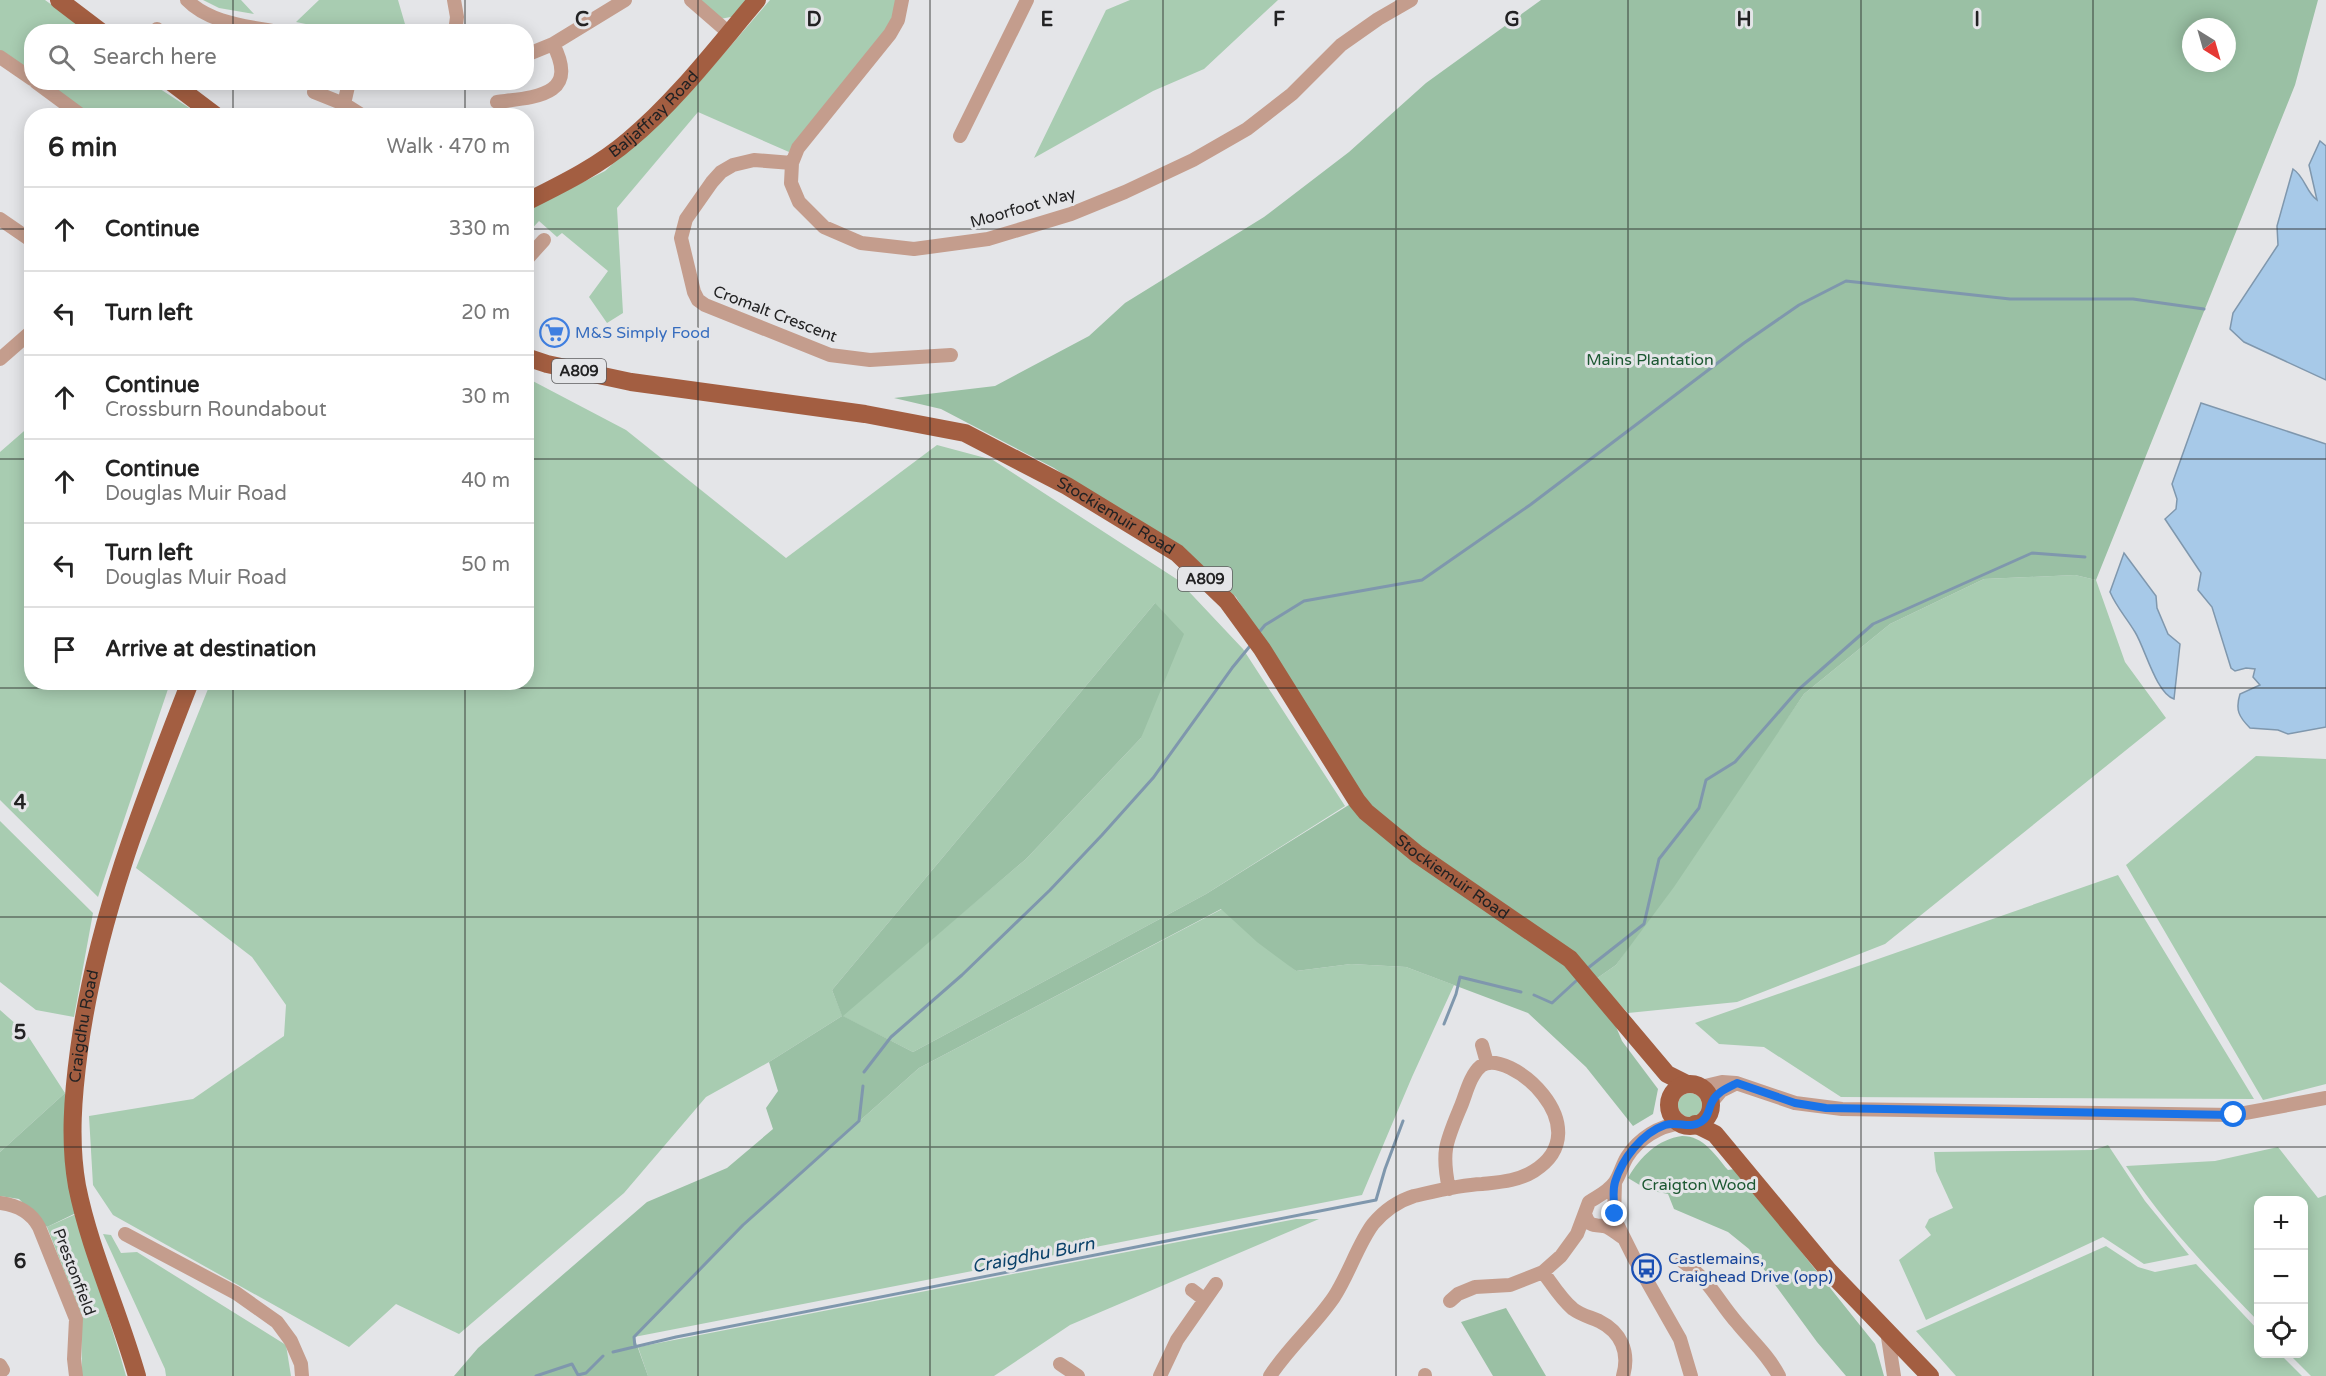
<!DOCTYPE html>
<html lang="en">
<head>
<meta charset="utf-8">
<style>
	:root { --surface:#fff; --page:#f2f2f2; --text:#222; --muted:#767676; --line:#e0e0e0 }
	body { margin:0; font-family:"Varela Round",sans-serif; background:var(--page); color:var(--text) }
	.controls { position:absolute; right:18px; bottom:18px; display:grid; overflow:hidden; border-radius:12px; box-shadow:0 3px 15px #0003 }
	.controls button { width:54px; height:54px; display:grid; place-items:center; padding:0; border:0; border-bottom:2px solid var(--line); background:var(--surface); color:var(--text); font:30px sans-serif }
	.compass { position:absolute; left:2182px; top:18px; width:54px; height:54px; border-radius:50%; background:var(--surface); box-shadow:0 3px 15px #0003; rotate:143deg }
	.stop { position:absolute; width:18px; height:18px; margin:-14px; border:4px solid #1a73e8; border-radius:50%; background:#fff }
	.stop.end { background:#1a73e8; border-color:#fff; box-shadow:0 2px 6px #0008 }
	.list { margin:0; padding:0; list-style:none }
	h2 { display:flex; justify-content:space-between; align-items:center; height:78px; margin:0; padding:0 24px; font-size:26px }
	h2 small { font-size:20px; font-weight:400; color:var(--muted) }
	.list li { display:grid; grid-template-columns:39px 1fr auto; gap:18px; align-items:center; box-sizing:border-box; height:84px; padding:0 24px; border-top:2px solid var(--line) }
	.list b { display:block; font-size:22px; white-space:nowrap }
	.list p { margin:0; font-size:20px; white-space:nowrap; color:var(--muted) }
	.list em { font-size:20px; font-style:normal; color:var(--muted) }
	.icon { flex:none; width:33px; height:33px; fill:none; stroke:currentColor; stroke-width:2; stroke-linecap:round; stroke-linejoin:round }
	.map { position:relative; flex:none; width:2326px; height:1376px; overflow:hidden }
	.search { position:absolute; background:var(--surface); box-shadow:0 3px 15px #0003; left:24px; top:24px; width:510px; height:66px; display:flex; align-items:center; gap:15px; box-sizing:border-box; padding:0 21px; border-radius:24px; color:var(--muted); font-size:22px }
	.panel { position:absolute; background:var(--surface); box-shadow:0 3px 15px #0003; left:24px; top:108px; width:510px; height:582px; border-radius:24px }
	.map>svg:first-child { display:block }
</style>
</head>
<body>
<div class="map">
<svg width="2326" height="1376" viewBox="0 0 2326 1376">
	<rect width="100%" height="100%" fill="#e4e5e8"/>
	<!-- green -->
	<path fill="#a8ccb1" fill-rule="evenodd" d="M0,0h45l43,31 -56,1 -1,41 -31,-23z
		M203,0h38l13,14 -35,-6z
		M319,0h79l9,31h-67l-44,-9z
		M698,0h51l-13,16 -16,3z
		M770,0h126l-4,20 -7,11 -96,121 -91,-40 -81,96 6,105 -16,10 -18,-26 19,-26 -46,-38 -5,4 -18,-16 -12,13 5,9 -5,10 -1,-42 79,-40 84,-77z
		M1130,0h148l-74,69 -51,22 -119,67 72,-148z
		M44,83h107l49,32h-110z
		M527,378l99,52 160,128 151,-113 56,15 185,120 65,69 102,157 -139,88 -293,158 -71,-36 -73,46 -63,35 -82,96 -165,141 -63,-30 -47,43 -236,-132 -20,-30 -4,-69 104,-17 91,-63 2,-31 -34,-48 -116,-89 72,-179 5,-6 313,-1zM1155,603l-14,135 -115,121 -184,156 -10,-25z
		M31,425l1,257 138,1 -72,214 -98,-97v-348z
		M2075,575l21,5 29,82 41,56 -281,226 -148,58 -109,11 -32,-34 20,-14 188,-271 86,-70 94,-45z
		M2256,756l70,3v325l-63,16 -137,-235z
		M0,821l93,92 -19,104 -38,-7 -36,-28z
		M2118,875l136,224 -413,-2 -77,-50 -45,-3 -24,-21z
		M1222,909l74,62 55,-7 55,3 48,18 -42,92 -50,118 -728,142 109,-112 176,-157z
		M0,1010l26,23 39,60 -65,59z
		M1678 1105a12 12 0 1 1 24 0a12 12 0 1 1-24 0Z
		M2108,1145l37,56 44,54 -45,9 -41,-27 -177,83 -27,-60 32,-25 -6,-8 4,-8 24,-11 -17,-37 -2,-19 160,-2z
		M2278,1147l40,51 8,-3v181h-15l-22,-22h15v-154h-46v121c-48,-50 -93,-96 -132,-155l89,-5z
		M76,1214l44,141 6,21h-44l-1,-62 -34,-87z
		M1296,1219h23l-249,106 -76,51h-346l-10,-29z
		M103,1234l8,1 10,18 16,-1 149,93 5,31h-125l-1,-7z
		M2106,1246l32,21 17,5 41,-8 62,66v24h22l22,22h-346l-40,-45z"/>
	<!-- forest -->
	<path fill="#9ac0a4" fill-rule="evenodd" d="M1541,0h777l-23,85 -199,495 -21,-5 -91,4 -94,45 -86,70 -130,193 -58,78 -20,14 26,62 36,48 -5,25 -20,12 -47,-59 -58,-54 -122,-46 -55,-3 -55,7 -39,-29 -36,-33 -302,159 -176,157 -109,112 14,39h-194l24,-28 169,-146 80,-34 46,-39 -7,-21 12,-17 -9,-29 73,-46 -10,-26 323,-387 29,31 -43,104 -115,121 -183,157 70,36 293,-158 154,-96 -124,-201 -39,-34 -143,-95 -113,-59 -47,-11 101,-12 94,-50 36,-33 139,-86 85,-65 77,-69zM2191,27h36v36h-36z
		M65,1093l11,120 -29,14 -28,-28 -19,-3v-44z
		M1682,1136c22,0 33,19 46,34l7,-1 140,175 9,32h-38l-29,-34 -68,-93 -21,-17 -54,-23 -6,-15 -20,-4 -20,-12c12,-21 30,-39 54,-42z
		M1506,1308l40,68h-53l-32,-54z"/>
	<!-- water -->
	<path fill="#a7c9e8" stroke="#7f97ad" stroke-width="1.5" d="M2320,141l6,5v234l-82,-38 -14,-13 3,-16 45,-68 -1,-19 16,-57c12,8 13,23 24,31l-8,-35z
		M2201,403l125,41v283l-38,7 -10,-4 -28,-2c-11,-11 -15,-18 -10,-34l20,-9 -7,-8 2,-8 -9,-1 -11,3 -4,-3 -19,-61 -14,-17 3,-17 -36,-54 11,-10 1,-10 -5,-15z
		M2124,553l32,43 1,12 11,26 12,10 -6,55c-18,-6 -29,-51 -39,-67 -9,-15 -18,-24 -25,-40z"/>
	<g fill="none" stroke-linecap="round" stroke-linejoin="round">
		<!-- stream -->
		<path stroke="#7f97ad" stroke-width="3" d="M1260,631l5,-6 39,-24 118,-21 108,-75 214,-162 55,-38 47,-24 164,18h123l71,10
			M1588,968l56,-44 15,-65 40,-51 7,-28 29,-18 63,-72 75,-66 159,-71 53,4
			M1534,995l18,8 24,-22
			M1444,1024l12,-30 4,-17 61,15
			M864,1072l27,-35 71,-62 88,-85 52,-55 51,-57 79,-110 18,-22
			M635,1347l-1,-10 109,-112 116,-104 4,-35
			M613,1352l63,-15 700,-137 9,-31 18,-48
			M536,1376l36,-12 6,11 8,-2 17,-17"/>
		<!-- minor -->
		<path stroke="#c49d8d" stroke-width="14" d="M187,0c22,23 60,26 90,32
			M454,0l3,17 -2,15
			M691,0l38,33
			M902,0l-4,20 -8,14 -92,114 -6,15 -1,20 8,19 25,25 37,16 53,6 74,-10 83,-25 54,-22 68,-32 54,-31 45,-35 49,-49 37,-26 33,-19
			M157,29l3,3
			M526,55l27,-11 72,-44
			M0,57l32,22
			M36,82l46,34
			M314,92l30,12 19,12
			M497,102c39,-5 83,-6 56,-58
			M344,104l5,-22
			M960,136l67,-136
			M792,163l-38,-3 -21,5 -12,7 -9,10 -26,37 -5,19 13,54 4,8 7,5 125,50 40,5 81,-5
			M0,219l32,22
			M526,260l18,-20
			M0,359l32,-28
			M1482,1045l5,18
			M1701,1087l21,-5 14,1 59,20 47,6 392,6 92,-17
			M1711,1103l10,-12 14,-7
			M1615,1182l-1,36 20,40 46,81 11,37
			M0,1203c16,2 31,9 39,24l37,92 -2,40 2,17
			M1585,1213c3,13 8,12 19,13 6,1 13,8 18,11
			M125,1234l111,59 41,29 14,19 10,23 1,12
			M1682,1261c30,21 34,38 56,63 14,17 30,31 41,52
			M1543,1272c9,12 18,27 30,37 8,6 17,8 26,12 22,11 31,31 24,55
			M1192,1290l13,10
			M1450,1301l8,-7 17,-7 35,-2 33,-13 18,-16 16,-22 12,-32c9,-6 19,-10 26,-20 5,-7 7,-17 12,-25 12,-19 32,-31 54,-34
			M1887,1331l7,45
			M1060,1364l18,12
			M0,1365l3,5
			M1425,1375v1
			M1160,1376l17,-36 39,-56
			M1270,1376c18,-28 45,-51 64,-79 15,-23 24,-53 39,-73 11,-13 25,-23 41,-28 22,-5 45,-11 68,-12 18,-2 36,-3 52,-13 68,-43 -26,-125 -53,-105 -11,9 -15,28 -20,40 -15,36 -20,45 -12,83"/>
		<!-- major -->
		<g stroke="#a35e41" stroke-width="18">
			<path d="M59,0l42,32"/>
			<path d="M171,82l45,34"/>
			<path id="s1" d="M526,202c36,-18 73,-36 103,-62 48,-40 88,-93 128,-140"/>
			<path id="s2" d="M526,357l21,7 84,18 234,32 100,19 102,53 110,67 50,48 35,48 95,152 9,11 51,42 153,105 97,115 20,10"/>
			<circle cx="1690" cy="1105" r="21"/>
			<path d="M1695,1124l20,10 113,136 102,106"/>
			<path id="s3" d="M137,1376c-18,-64 -47,-125 -60,-190 -8,-45 -4,-91 2,-136 17,-127 64,-248 111,-368"/>
		</g>
	</g>
	<g fill="none" stroke-linecap="round" stroke-linejoin="round">
		<!-- route -->
		<path stroke="#1a73e8" stroke-width="8" d="M1615,1214c-1,-11 -3,-22 0,-32 7,-23 27,-49 50,-57 13,-4 25,4 36,-3 8,-5 7,-12 11,-20 5,-10 15,-14 25,-19l58,20 31,5 408,7"/>
	</g>
	<!-- grid -->
	<path fill="none" stroke="#222223" stroke-width="1.5" stroke-opacity="0.55" d="M233,0v32M465,0v32M698,0v1376M930,0v1376M1163,0v1376M1396,0v1376M1628,0v1376M1861,0v1376M2093,0v1376M233,82v34M465,82v34M0,229h32M526,229h1800M0,459h32M526,459h1800M233,682v694M465,682v694M0,688h2326M0,917h2326M0,1147h2326"/>
	<!-- icons -->
	<defs>
		<symbol id="supermarket-ring" viewBox="-11 -11 22 22"><circle r="9.5" fill="#e4e5e8" stroke="#3f7fe0" stroke-width="1.5"/><path d="M-6-5.5h2.5l.6 2H6L4.5 2H-2.5L-4.4-4H-6ZM-1.5 3.2a1.3 1.3 0 1 0 .1 0ZM3 3.2a1.3 1.3 0 1 0 .1 0Z" fill="#3f7fe0"/></symbol>
		<symbol id="bus-ring" viewBox="-11 -11 22 22"><circle r="9.5" fill="#e4e5e8" stroke="#1a4fb4" stroke-width="1.5"/><path d="M-5-6H5V4H4V6H2V4H-2V6H-4V4H-5ZM-3.5-4V0h7V-4ZM-3.5 1.2v1.5H-2V1.2ZM2 1.2v1.5H3.5V1.2Z" fill="#1a4fb4"/></symbol>
	</defs>
	<g fill-rule="evenodd">
		<use href="#supermarket-ring" x="538" y="316" width="33" height="33"/>
		<use href="#bus-ring" x="1630" y="1252" width="33" height="33"/>
	</g>
	<g text-anchor="middle" dominant-baseline="central" stroke-width="6" stroke-linejoin="round" paint-order="stroke">
		<!-- shield labels -->
		<g fill="#e4e5e8" stroke="#5c5c5e" stroke-width="1.5">
			<rect x="552" y="359" width="54" height="24" rx="4.5"/>
			<rect x="1178" y="567" width="54" height="24" rx="4.5"/>
		</g>
		<g font-size="15" font-weight="bold" fill="#222223">
			<text x="579" y="371">A809</text>
			<text x="1205" y="579">A809</text>
		</g>
		<!-- street labels -->
		<g font-size="16" fill="#222223" stroke="#e4e5e8">
			<text stroke="none"><textPath href="#s1" startOffset="156">Baljaffray Road</textPath></text>
			<text transform="translate(1023 208) rotate(-16)">Moorfoot Way</text>
			<text transform="translate(775 314) rotate(21)">Cromalt Crescent</text>
			<text stroke="none"><textPath href="#s2" startOffset="618">Stockiemuir Road</textPath></text>
			<text stroke="none"><textPath href="#s2" startOffset="1120">Stockiemuir Road</textPath></text>
			<text stroke="none"><textPath href="#s3" startOffset="360">Craigdhu Road</textPath></text>
			<text transform="translate(74 1272) rotate(69)">Prestonfield</text>
		</g>
		<!-- shop labels -->
		<g font-size="16" fill="#366cbe" stroke="#e4e5e8" text-anchor="start">
			<text x="575" y="333">M&amp;S Simply Food</text>
		</g>
		<!-- park labels -->
		<g font-size="16" fill="#1c5832" stroke="#e4e5e8">
			<text x="1650" y="360">Mains Plantation</text>
			<text x="1699" y="1185">Craigton Wood</text>
		</g>
		<!-- transit labels -->
		<g font-size="16" fill="#164399" stroke="#e4e5e8" text-anchor="start">
			<text x="1668" y="1259">Castlemains,<tspan x="1668" dy="18">Craighead Drive (opp)</tspan></text>
		</g>
		<!-- water labels -->
		<g font-size="18" font-style="italic" fill="#0b426a" stroke="#e4e5e8">
			<text transform="translate(1033 1255) rotate(-11)">Craigdhu Burn</text>
		</g>
	</g>
	<g font-size="20" text-anchor="middle" font-weight="bold" fill="#222223" stroke="#e4e5e8" stroke-width="6" stroke-linejoin="round" paint-order="stroke">
		<text x="582" y="26">C</text>
		<text x="814" y="26">D</text>
		<text x="1047" y="26">E</text>
		<text x="1279" y="26">F</text>
		<text x="1512" y="26">G</text>
		<text x="1744" y="26">H</text>
		<text x="1977" y="26">I</text>
		<text x="20" y="809">4</text>
		<text x="20" y="1039">5</text>
		<text x="20" y="1268">6</text>
	</g>
</svg>
<div class="controls">
<button>+</button>
<button>−</button>
<button><svg class="icon" aria-label="locate" viewBox="0 0 24 24"><circle cx="12" cy="12" r="6"/><path d="M12 2v4M12 18v4M2 12h4M18 12h4"/></svg></button>
</div>
<svg class="compass" viewBox="-18 -18 36 36"><path d="M0-13l5 13h-10z" fill="#e53935"/><path d="M0 13l5-13h-10z" fill="#767676"/></svg>
<div class="stop" style="left:2234px;top:1115px"></div>
<div class="stop end" style="left:1615px;top:1214px"></div>
<div class="search"><svg class="icon" aria-label="search" viewBox="0 0 24 24"><circle cx="10" cy="10" r="6"/><path d="M15 15l6 6"/></svg>Search here</div>
<section class="panel">
<h2>6 min<small>Walk · 470 m</small></h2>
<ul class="list">
<li><svg class="icon" aria-label="ahead" viewBox="0 0 24 24"><path d="M12 20V5M6 11l6-6 6 6"/></svg><div><b>Continue</b></div><em>330 m</em></li>
<li><svg class="icon" aria-label="left" viewBox="0 0 24 24"><path d="M17 20v-9H6M10 6l-5 5 5 5"/></svg><div><b>Turn left</b></div><em>20 m</em></li>
<li><svg class="icon" aria-label="ahead" viewBox="0 0 24 24"><path d="M12 20V5M6 11l6-6 6 6"/></svg><div><b>Continue</b><p>Crossburn Roundabout</p></div><em>30 m</em></li>
<li><svg class="icon" aria-label="ahead" viewBox="0 0 24 24"><path d="M12 20V5M6 11l6-6 6 6"/></svg><div><b>Continue</b><p>Douglas Muir Road</p></div><em>40 m</em></li>
<li><svg class="icon" aria-label="left" viewBox="0 0 24 24"><path d="M17 20v-9H6M10 6l-5 5 5 5"/></svg><div><b>Turn left</b><p>Douglas Muir Road</p></div><em>50 m</em></li>
<li><svg class="icon" aria-label="arrive" viewBox="0 0 24 24"><path d="M6 21V4h12l-3 4 3 4H6"/></svg><div><b>Arrive at destination</b></div></li>
</ul>
</section>
</div>
</body>
</html>
